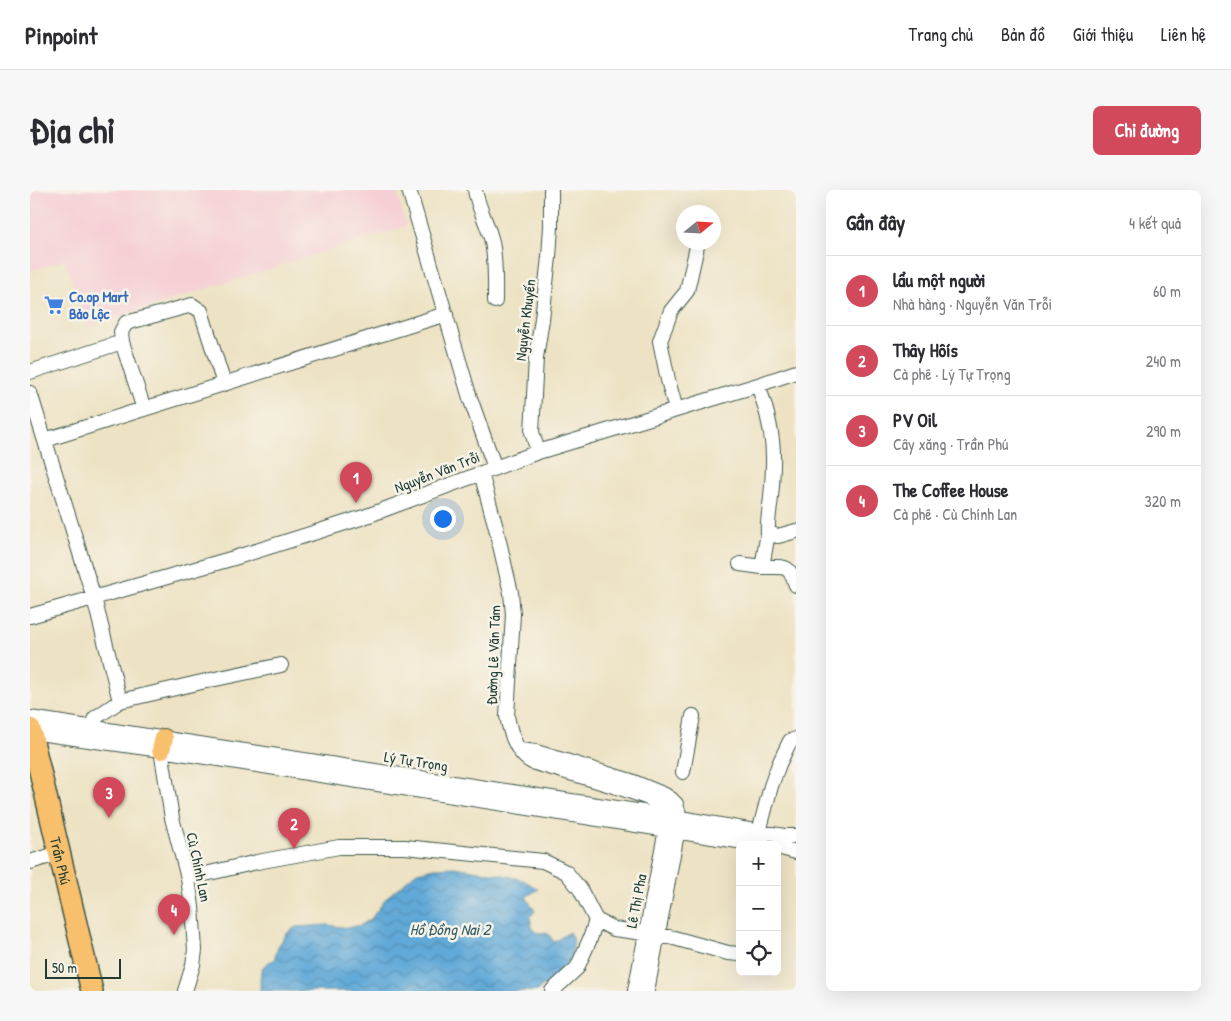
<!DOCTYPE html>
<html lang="vi">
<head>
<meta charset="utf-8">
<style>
	:root { --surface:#fff; --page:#f7f7f7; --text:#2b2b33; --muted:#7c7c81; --line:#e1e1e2; --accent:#d1495b }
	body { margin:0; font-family:"Patrick Hand",sans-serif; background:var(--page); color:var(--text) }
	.controls { position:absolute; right:15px; bottom:15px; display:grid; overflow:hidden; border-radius:8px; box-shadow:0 5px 20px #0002 }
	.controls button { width:45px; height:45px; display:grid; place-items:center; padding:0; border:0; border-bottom:1px solid var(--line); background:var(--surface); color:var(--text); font:25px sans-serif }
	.compass { position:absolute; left:646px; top:15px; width:45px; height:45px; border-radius:50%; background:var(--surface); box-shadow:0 5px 20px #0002; rotate:72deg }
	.scale { position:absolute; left:15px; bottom:12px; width:76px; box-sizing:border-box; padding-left:5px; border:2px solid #1f3d34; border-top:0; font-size:14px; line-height:18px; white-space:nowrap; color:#1f3d34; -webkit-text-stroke:4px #f7f3e8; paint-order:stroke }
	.you { position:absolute; left:412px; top:328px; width:18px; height:18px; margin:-12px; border:4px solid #fff; border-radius:50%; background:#1a73e8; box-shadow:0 0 0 8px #1a73e833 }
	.badge { display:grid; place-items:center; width:32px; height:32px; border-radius:50%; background:var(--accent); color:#fff; font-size:16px; font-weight:700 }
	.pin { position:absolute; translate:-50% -41px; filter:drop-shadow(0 1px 2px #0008) }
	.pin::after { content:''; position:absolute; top:26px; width:18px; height:15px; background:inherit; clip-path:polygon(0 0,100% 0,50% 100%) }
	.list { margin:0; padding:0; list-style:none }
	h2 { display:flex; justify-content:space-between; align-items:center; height:65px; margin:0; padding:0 20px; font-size:21px }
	h2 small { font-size:16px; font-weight:400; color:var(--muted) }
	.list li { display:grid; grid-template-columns:32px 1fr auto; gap:15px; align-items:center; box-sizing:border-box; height:70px; padding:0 20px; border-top:1px solid var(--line) }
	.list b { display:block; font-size:19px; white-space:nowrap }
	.list p { margin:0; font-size:16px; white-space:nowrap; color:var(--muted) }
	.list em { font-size:16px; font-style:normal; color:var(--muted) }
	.icon { flex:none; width:28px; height:28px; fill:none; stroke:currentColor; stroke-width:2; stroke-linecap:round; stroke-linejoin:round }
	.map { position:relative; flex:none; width:766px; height:801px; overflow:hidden; border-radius:8px }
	header { display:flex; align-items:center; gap:30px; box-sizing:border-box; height:70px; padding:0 25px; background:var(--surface); border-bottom:1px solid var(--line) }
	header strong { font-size:24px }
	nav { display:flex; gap:28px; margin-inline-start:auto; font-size:18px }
	.intro { display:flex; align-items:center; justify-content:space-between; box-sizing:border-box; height:120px; padding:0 30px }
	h1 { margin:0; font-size:35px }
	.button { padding:12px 22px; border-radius:8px; background:var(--accent); color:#fff; font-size:18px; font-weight:700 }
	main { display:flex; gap:30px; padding:0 30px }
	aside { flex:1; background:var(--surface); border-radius:8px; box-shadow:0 5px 20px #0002 }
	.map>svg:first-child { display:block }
</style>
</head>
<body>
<header>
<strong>Pinpoint</strong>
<nav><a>Trang chủ</a><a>Bản đồ</a><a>Giới thiệu</a><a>Liên hệ</a></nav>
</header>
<div class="intro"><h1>Địa chỉ</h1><a class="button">Chỉ đường</a></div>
<main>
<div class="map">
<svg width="766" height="801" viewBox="0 0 766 801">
	<defs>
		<pattern id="water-waves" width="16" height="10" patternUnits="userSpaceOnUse" patternTransform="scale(1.25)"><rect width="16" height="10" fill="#60a9d8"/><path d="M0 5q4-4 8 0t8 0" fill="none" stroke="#4f8bb0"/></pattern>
	</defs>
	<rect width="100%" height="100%" fill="#f7f3e8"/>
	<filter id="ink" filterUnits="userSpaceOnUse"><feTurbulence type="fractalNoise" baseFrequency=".02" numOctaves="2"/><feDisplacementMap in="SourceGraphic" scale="10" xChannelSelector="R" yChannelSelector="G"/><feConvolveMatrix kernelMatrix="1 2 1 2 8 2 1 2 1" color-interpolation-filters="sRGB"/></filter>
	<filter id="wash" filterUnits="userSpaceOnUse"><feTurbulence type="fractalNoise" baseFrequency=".0096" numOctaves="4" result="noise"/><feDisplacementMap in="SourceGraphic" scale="20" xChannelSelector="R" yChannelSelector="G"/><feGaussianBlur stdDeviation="1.12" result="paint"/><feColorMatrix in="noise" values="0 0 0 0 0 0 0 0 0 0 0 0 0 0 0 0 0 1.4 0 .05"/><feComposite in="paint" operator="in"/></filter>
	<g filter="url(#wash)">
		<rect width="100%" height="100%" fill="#ede2c3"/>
		<!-- built -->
		<path fill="#f6cfd5" d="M0,0h366l10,36 -318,100 -23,-66 -35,11z"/>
		<!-- water -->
		<path fill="url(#water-waves)" stroke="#407386" d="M425,677l48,8 20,5 15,9 -12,8 9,14 -5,6 2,10 5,6 10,-1 7,10 15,-10 5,10 -4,18 -16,18 -17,13h-277c1,-15 -3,-25 14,-31l4,-13 8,-13 10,-7 32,-2 20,3 13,-3 10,-6 16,-22 30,-25 18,-4z"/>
	</g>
	<g filter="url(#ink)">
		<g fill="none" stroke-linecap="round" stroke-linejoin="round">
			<defs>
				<path id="minor" d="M379,0l61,208 25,70
					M445,0c3,18 13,34 17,52 4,20 3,39 3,59
					M0,182l92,-30
					M728,195c9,25 16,51 15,77 0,12 -1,24 -2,35 -1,12 -4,24 -3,36l10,3 18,-5
					M0,203l64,205 26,103
					M114,219l-22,-67 -1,-10 5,-9 66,-18 9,6 23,73
					M646,220l-8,-30 -8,-39 11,-30 16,-20 11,-49
					M15,250l401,-126
					M508,262l-6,-20 4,-74 6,-39 7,-62 2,-31v-36
					M451,283l15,55 15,65 2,21 -6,102c3,16 9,38 25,46 36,11 73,20 108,33 8,3 19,6 25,12 6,6 3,15 1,22l-31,162
					M710,374l22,3 6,-34
					M732,377c22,1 26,-5 34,18
					M0,426l204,-58 130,-41 174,-65 220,-67 38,-13
					M0,528l639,98 115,20h12
					M61,537l4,-9 25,-17 86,-20 75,-16
					M1,542l130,18 602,95
					M131,560l11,68 16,60 4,29 3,43 -2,15 -8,26
					M490,560l16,2 95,29 34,14 6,4 5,5 4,14 -33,173
					M653,582l10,-56
					M729,642l12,-46 8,-22 11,-23 6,-2
					M747,657l19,5
					M0,672l30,-9
					M158,688l69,-16 82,-15h66l138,14 23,11 14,17 16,31 18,9 44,6 16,3 54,15 12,1
					M522,801l25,-23 13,-29 6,-19"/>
				<path id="major" d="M131,560l3,-12"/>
				<g id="highway">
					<path id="s1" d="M0,539l62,262"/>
				</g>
			</defs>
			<!-- minor casing -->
			<use href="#minor" stroke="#3e5649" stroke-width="16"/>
			<!-- major casing -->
			<use href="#major" stroke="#3e5649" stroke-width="20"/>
			<!-- highway casing -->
			<use href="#highway" stroke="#3e5649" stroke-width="24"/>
			<!-- minor -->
			<use href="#minor" stroke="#fff" stroke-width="14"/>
			<!-- major -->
			<use href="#major" stroke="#f8bf6c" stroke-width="18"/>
			<!-- highway -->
			<use href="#highway" stroke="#f8bf6c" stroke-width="21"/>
		</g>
	</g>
	<!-- icons -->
	<defs>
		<symbol id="supermarket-bare" viewBox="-9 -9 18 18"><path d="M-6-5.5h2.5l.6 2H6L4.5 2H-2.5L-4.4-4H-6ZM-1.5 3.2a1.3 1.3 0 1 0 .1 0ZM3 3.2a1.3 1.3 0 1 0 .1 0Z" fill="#3f7fe0" stroke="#f7f3e8" stroke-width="2.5" paint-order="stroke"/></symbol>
	</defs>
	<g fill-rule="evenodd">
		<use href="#supermarket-bare" x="10" y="101" width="28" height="28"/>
	</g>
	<g text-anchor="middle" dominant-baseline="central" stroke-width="5" stroke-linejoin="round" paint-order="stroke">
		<!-- shop labels -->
		<g font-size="15" font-weight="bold" fill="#366cbe" stroke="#f7f3e8" text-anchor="start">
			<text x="39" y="106">Co.op Mart<tspan x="39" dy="17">Bảo Lộc</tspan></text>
		</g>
		<!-- street labels -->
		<g font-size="15" fill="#1f3d34" stroke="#f7f3e8">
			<text transform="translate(495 130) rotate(-83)">Nguyễn Khuyến</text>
			<text transform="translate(407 282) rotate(-21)">Nguyễn Văn Trỗi</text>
			<text transform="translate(463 465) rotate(-88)">Đường Lê Văn Tám</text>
			<text transform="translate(386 571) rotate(9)">Lý Tự Trọng</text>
			<text stroke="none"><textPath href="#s1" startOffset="135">Trần Phú</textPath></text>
			<text transform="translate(169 677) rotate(78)">Cù Chính Lan</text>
			<text transform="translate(606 711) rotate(-79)">Lê Thị Pha</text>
		</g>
		<!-- water labels -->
		<g font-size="16" font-style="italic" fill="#325d65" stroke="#f7f3e8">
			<text x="420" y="739">Hồ Đồng Nai 2</text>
		</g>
	</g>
</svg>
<div class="controls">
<button>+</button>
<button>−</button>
<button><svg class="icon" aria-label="locate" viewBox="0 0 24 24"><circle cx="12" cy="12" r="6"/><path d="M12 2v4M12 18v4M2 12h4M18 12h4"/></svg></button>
</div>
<svg class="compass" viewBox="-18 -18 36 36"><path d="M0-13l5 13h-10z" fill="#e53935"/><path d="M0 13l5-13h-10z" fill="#7c7c81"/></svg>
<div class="scale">50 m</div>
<div class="you"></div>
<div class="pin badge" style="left:326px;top:313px">1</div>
<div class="pin badge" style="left:264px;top:659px">2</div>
<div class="pin badge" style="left:79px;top:628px">3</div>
<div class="pin badge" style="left:144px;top:745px">4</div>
</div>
<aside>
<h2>Gần đây<small>4 kết quả</small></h2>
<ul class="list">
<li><span class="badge">1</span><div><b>lẩu một người</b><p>Nhà hàng · Nguyễn Văn Trỗi</p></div><em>60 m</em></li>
<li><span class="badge">2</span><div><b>Thây Hôís</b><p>Cà phê · Lý Tự Trọng</p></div><em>240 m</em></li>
<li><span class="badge">3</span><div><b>PV Oil</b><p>Cây xăng · Trần Phú</p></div><em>290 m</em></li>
<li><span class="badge">4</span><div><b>The Coffee House</b><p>Cà phê · Cù Chính Lan</p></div><em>320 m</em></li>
</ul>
</aside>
</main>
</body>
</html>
